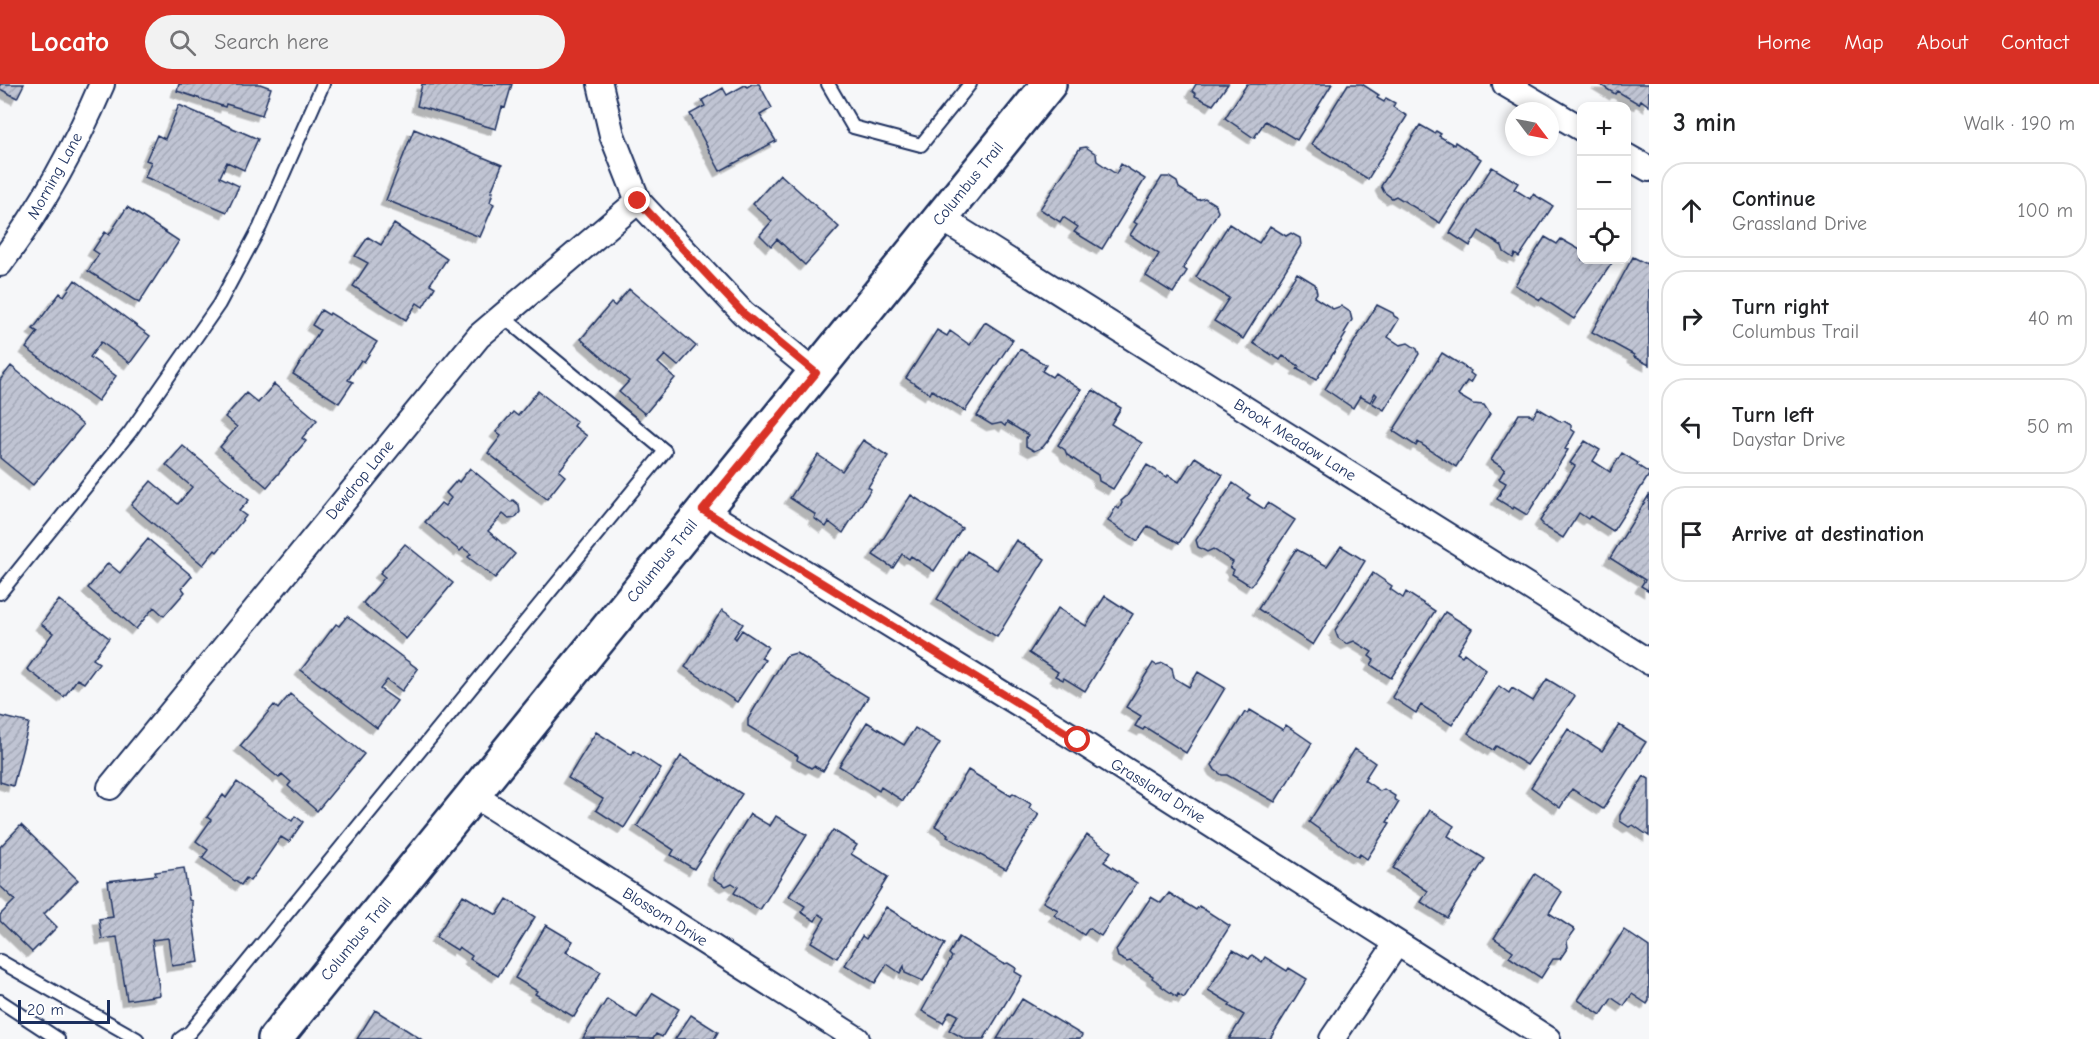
<!DOCTYPE html>
<html lang="en">
<head>
<meta charset="utf-8">
<style>
	:root { --surface:#fff; --page:#f2f2f2; --text:#202124; --muted:#757577; --line:#e0e0e0; --accent:#d93025 }
	body { margin:0; font-family:"Comic Neue",sans-serif; background:var(--page); color:var(--text) }
	.controls { position:absolute; right:18px; top:18px; display:grid; overflow:hidden; border-radius:12px; box-shadow:0 3px 9px #0003 }
	.controls button { width:54px; height:54px; display:grid; place-items:center; padding:0; border:0; border-bottom:2px solid var(--line); background:var(--surface); color:var(--text); font:30px sans-serif }
	.compass { position:absolute; left:1505px; top:18px; width:54px; height:54px; border-radius:50%; background:var(--surface); box-shadow:0 3px 9px #0003; rotate:122deg }
	.scale { position:absolute; left:18px; bottom:15px; width:92px; box-sizing:border-box; padding-left:6px; border:3px solid #1b2f5e; border-top:0; font-size:16px; line-height:21px; white-space:nowrap; color:#1b2f5e; -webkit-text-stroke:4px #fff; paint-order:stroke }
	.stop { position:absolute; width:18px; height:18px; margin:-14px; border:4px solid #d93025; border-radius:50%; background:#fff }
	.stop.end { background:#d93025; border-color:#fff; box-shadow:0 2px 6px #0008 }
	.list { margin:0; padding:0; list-style:none }
	h2 { display:flex; justify-content:space-between; align-items:center; height:78px; margin:0; padding:0 24px; font-size:26px }
	h2 small { font-size:20px; font-weight:400; color:var(--muted) }
	.list li { display:grid; grid-template-columns:39px 1fr auto; gap:18px; align-items:center; box-sizing:border-box; height:96px; margin:0 12px 12px; padding:0 12px; border:2px solid var(--line); border-radius:24px }
	.list b { display:block; font-size:22px; white-space:nowrap }
	.list p { margin:0; font-size:20px; white-space:nowrap; color:var(--muted) }
	.list em { font-size:20px; font-style:normal; color:var(--muted) }
	.icon { flex:none; width:33px; height:33px; fill:none; stroke:currentColor; stroke-width:2; stroke-linecap:round; stroke-linejoin:round }
	.map { position:relative; flex:none; width:1649px; height:955px; overflow:hidden }
	header { display:flex; align-items:center; gap:36px; box-sizing:border-box; height:84px; padding:0 30px; background:var(--accent); color:#fff }
	header strong { font-size:28px }
	nav { display:flex; gap:33px; margin-inline-start:auto; font-size:21px }
	.search { width:420px; height:54px; background:var(--page); display:flex; align-items:center; gap:15px; box-sizing:border-box; padding:0 21px; border-radius:33px; color:var(--muted); font-size:22px }
	main { display:flex }
	aside { flex:1; background:var(--surface) }
	.map>svg:first-child { display:block }
</style>
</head>
<body>
<header>
<strong>Locato</strong>
<div class="search"><svg class="icon" aria-label="search" viewBox="0 0 24 24"><circle cx="10" cy="10" r="6"/><path d="M15 15l6 6"/></svg>Search here</div>
<nav><a>Home</a><a>Map</a><a>About</a><a>Contact</a></nav>
</header>
<main>
<div class="map">
<svg width="1649" height="955" viewBox="0 0 1649 955">
	<defs>
		<pattern id="building-hatch" width="6" height="6" patternUnits="userSpaceOnUse" patternTransform="scale(1.5)"><rect width="6" height="6" fill="#c0c4d3"/><path d="M-1 1l2-2M0 6l6-6M5 7l2-2" fill="none" stroke="#a4a9b8"/></pattern>
		<filter id="shadow"><feDropShadow dx="-5.5" dy="5.5" stdDeviation="0" flood-color="#0004"/></filter>
	</defs>
	<rect width="100%" height="100%" fill="#f6f7f9"/>
	<filter id="ink" filterUnits="userSpaceOnUse"><feTurbulence type="fractalNoise" baseFrequency=".0167" numOctaves="2"/><feDisplacementMap in="SourceGraphic" scale="12" xChannelSelector="R" yChannelSelector="G"/><feConvolveMatrix kernelMatrix="1 2 1 2 8 2 1 2 1" color-interpolation-filters="sRGB"/></filter>
	<g filter="url(#ink)">
		<!-- building -->
		<path fill="url(#building-hatch)" stroke="#1b2f5e" stroke-width="1.5" filter="url(#shadow)" d="M0,0h24l-7,14 -17,-9z
			M179,0h81l11,4 -9,27 -36,-11 -1,3 -48,-16z
			M422,0l24,1 66,-1 -7,24 -3,-1 -6,22 -79,-23z
			M752,0h7l13,24 -12,7 16,26 -56,30 -30,-57 15,-8 -3,-6 21,-12 4,7 18,-10 2,2z
			M1196,0h32l-15,21 -18,-9 1,-2 -4,-3z
			M1247,0h85l-35,56 -32,-19 -11,17 -29,-20z
			M1348,0h14l17,11 -2,3 7,4 2,-4 9,5 -2,4 14,9 -39,63 -57,-35z
			M1599,0h50v22l-8,-6 -2,4 -22,-13 -2,3z
			M179,21l79,34 -14,31 -17,-8 -7,15 19,9 -12,26 -82,-35 6,-15 -5,-2 11,-25 8,4z
			M1420,41l14,8 2,-2 5,3 -2,2 15,9 1,-3 26,17 -41,64 -44,-27 -4,2 -8,-6 -3,-6z
			M414,45l88,36 -11,27h2l-3,10 4,2 -14,33 -94,-37z
			M1086,63l10,7 1,7 19,13 5,-10 24,15 -43,70 -28,-17 4,-5 -15,-10 -3,5 -20,-13 40,-61z
			M1492,83l26,16 -4,6 16,10 3,-5 20,12 -34,51 -4,-3 -2,4 -9,-6 -2,-6 -23,-15 -9,15 -20,-13z
			M780,90l59,53 -34,38 -28,-26 -6,7 -11,-11 12,-14 -19,-17z
			M1162,93h7l8,5 2,6 19,12 7,-2 11,7 2,7 -35,56 4,3 -14,22 -27,-17 13,-22 -29,-19 7,-11 -3,-2z
			M127,123l52,34 -40,62 -51,-32 11,-17 -6,-4 12,-18 4,3z
			M394,140l53,35 -17,25 5,3 -12,20 -6,-4 -11,17 -53,-34 15,-23 -13,-7 13,-19 13,8z
			M1229,140l30,19 11,-17 16,10 5,-3 9,5 1,7 -58,94 -29,-18 15,-23 -33,-21z
			M1545,153l12,7 4,-5 21,12v9h32l-40,59 -32,-21 -2,2 -25,-15z
			M1633,173l16,8v100l-15,-8v-2l-42,-23z
			M1297,189l18,11 2,9 -3,4 19,12 8,-3 9,6 2,8 -8,13 2,1 -30,46 -19,-11 2,-3 -16,-10 -3,4 -27,-17z
			M75,196l75,56 -20,27 -29,-21 -11,15 26,19 -18,25 -72,-53 12,-16 -5,-3 27,-36 4,3z
			M629,205l67,57 -18,20 -13,-11 -7,8 17,15 -30,36 -26,-22 10,-11 -48,-42 30,-36 4,3z
			M1377,221l16,8 1,3 5,3 -11,18 12,8 8,-2 9,6 2,5 -35,56 -12,-7 5,-8 -2,-2 -5,9 -10,-6 -7,12 -28,-19z
			M321,226l8,5 1,-2 47,29 -13,20 -3,-2 -13,20 5,2 -14,21 -46,-29 27,-44 -8,-5z
			M985,238l28,18 -48,71 -33,-21 -2,4 -24,-16 31,-48 10,6 3,-5 20,14z
			M1020,265l26,16 -4,6 10,6 3,-4 26,17 -31,48 -7,9 -9,4 -8,-5v-8l2,-3 -21,-13 -2,4 -4,-3 -9,2 -15,-9z
			M1442,269l29,18 -1,2 4,3 -4,7 -3,-2 -9,14 15,9 11,1 6,9 -34,53 -38,-25 -2,4 -23,-15z
			M11,282l72,59 -50,60 -33,-27v-78z
			M274,300l43,36 -15,18 4,3 -39,46 -47,-40 17,-20 -12,-10 21,-24 12,10z
			M1093,306l28,18 -10,16 31,19 -29,46 -14,-8 -1,-6 -31,-20 -2,-5 -7,-5z
			M538,307l39,31 -3,4 13,10 -28,35 6,5 -18,23 -59,-46 13,-17 -5,-4 17,-20 5,4z
			M1538,324l23,14 3,-1 7,4v4l4,3 -10,17 3,1 -41,65 -13,-8 -1,2 -16,-10 9,-16 -7,-4 6,-10 -14,-9 28,-46h10l4,3z
			M863,356l25,16 -20,31 3,2 -28,44 -14,-11 -3,5 -12,-9 2,-3 -26,-17 28,-43 24,16z
			M1585,357l15,9 -7,11 17,11 12,-19 16,10 -1,2 12,8v2l-36,56 -23,-15 -2,3 -9,-6 -16,25 -21,-13 1,-1 -3,-3 35,-55 -5,-3z
			M183,362l66,54 -10,11 7,5 -29,36 -2,-2 -12,15 -72,-60 20,-24 27,23 14,-17 -26,-22z
			M1195,373l28,18 -44,68 -31,-17 -10,15 -30,-20 8,-14 3,2 3,-6 -1,-2 6,-5 20,-31 20,12 1,-2 11,7z
			M470,384l41,34 2,-2 6,5 1,7 -5,6 -6,1 -6,-5 -15,17 27,23 -20,24 -27,-21 3,-3 -8,-6 -3,3 -35,-29 16,-19 4,3 6,-8 -5,-5 11,-13 2,2z
			M1233,399l17,12 -3,3 17,11 4,-6 27,17 -44,66 -19,-12 2,-4 -4,-3 3,-5 -20,-13 -6,3 -9,-5 -2,-7z
			M911,411l51,33 -28,43 -23,-15 -2,3 -7,-5 -9,14 -20,-13z
			M1649,411v96l-8,-5 4,-6 -35,-22z
			M148,455l44,37 -10,12 3,4 -21,24 -10,-9 -18,22 -48,-41 20,-25 12,10z
			M1016,456l29,19 -48,78 -60,-38 30,-48 30,19z
			M405,460l48,39 -47,56 -43,-36 22,-26 -5,-4z
			M1341,462l24,15 -52,84 -55,-36 38,-60 31,17z
			M1373,489l19,13 -2,3 13,9 3,-6 29,19 -44,67 -20,-13 3,-5 -5,-4 3,-4 -18,-11 -7,3 -9,-6 -3,-8z
			M1105,512l28,18 -48,77 -21,-13 -1,2 -8,-4 3,-4 -29,-19 29,-45 28,18z
			M59,516l50,38 -16,21 6,4 -15,20 -7,-4 -13,18 -37,-28 26,-36 -12,-9z
			M722,526l21,14 -9,13 2,2 6,-9 26,17 -7,11 4,2 -28,42 -52,-35z
			M1445,528l27,17 -15,24 5,3 2,-3 22,17 -34,55 -31,-20 -5,8 -24,-16z
			M347,532l71,53 -16,22 -15,-11 -7,9 17,12 -20,27 -76,-58 35,-46 3,2z
			M796,569l72,44 -45,74 -9,-5 -3,2 -14,-8 1,-4 -50,-30v-7l38,-63z
			M1153,579l3,2 7,-2 9,5 2,10 15,9 9,-15 27,16 -39,65 -41,-26 -2,3 -8,-4 6,-10 -15,-9z
			M1547,595l28,17 -48,69 -31,-19 -3,4 -25,-17 31,-47 10,7 3,-5 21,13z
			M290,610l74,60 -47,57 -29,-25 3,-4 -9,-8 -3,4 -39,-32 34,-41 4,4z
			M1250,626l33,20 3,-5 26,18 -37,59 -48,-27h-5l-7,-5 -3,-5 33,-53 3,2z
			M0,632l29,7 -16,63 -13,-4z
			M867,638l37,23 11,-17 25,15 -37,58 -22,-14 -2,4 -40,-25z
			M1619,641l27,17 -43,67 -31,-20 -12,19 -29,-21 37,-58 34,22z
			M596,648l36,23 2,-4 27,18 -37,59 -28,-18 7,-11 -35,-21z
			M1355,665l20,14 -11,17 16,11 4,-2 11,7 -1,3 5,3 -12,20 3,1 -23,36 -7,-5 -2,3 -49,-35z
			M681,672l61,38 -48,75 -23,-14 3,-5 -37,-24z
			M968,686l43,26 2,-3 18,11 -2,4 10,6 -33,55 -59,-32 1,-3 -13,-8z
			M1644,692l5,3v57l-16,-11 -4,2 -9,-6v-6z
			M237,698l55,39 3,-5 8,6 -14,20 -8,-5 -31,44 -4,-3 -5,7 -39,-27 6,-8 -12,-9 15,-21 -4,-3 16,-22 3,3z
			M1430,726l24,16 -6,10 37,23 -38,59 -26,-16 7,-11 -35,-23z
			M750,730l20,12 6,-10 31,19 -47,75 -26,-17 4,-6 -6,-4 -6,3 -12,-7v-6z
			M21,741l57,55 -34,34 13,13 -25,25 -32,-31v-6l15,-15 -15,-14v-39z
			M833,746l24,15 -6,9 37,23 -51,81 -26,-16 14,-24 -6,-4 -4,7 -14,-9 4,-6 -16,-10z
			M1087,751l24,17 -7,10 33,21 -36,53 -12,-8 -5,7 -30,-20 4,-5 -15,-8z
			M184,784l5,32 3,1v12l7,49 -27,4 -4,-28 -16,2 8,55 -33,5 -10,-63 -15,2 -3,-20 14,-2 -5,-36 48,-6 -1,-3z
			M1535,790l27,18 -13,21 26,17 -8,11 1,6 -8,12h-7l-12,19 -32,-21 4,-6 -19,-13z
			M1169,809l27,17 3,-4 31,20 -46,72 -6,-4 -1,3 -16,-11 1,-1 -10,-7 1,-2 -23,-15 -3,1 -9,-5 -2,-7 35,-53 10,6z
			M463,811l34,20 10,-16 28,18 -37,59 -28,-17 2,-3 -13,-9 -2,3 -21,-13z
			M886,823l59,37 -22,37 -18,-8 -1,-7 -4,7 -13,-9 -12,19 -30,-18 17,-29 4,3z
			M546,841l27,16 -7,11 35,20 -27,45 -39,-23 2,-3 -22,-13z
			M1624,846l25,17v54l-2,3 -15,-10 -8,12 -12,-8 -11,17 -23,-15z
			M959,853l45,27 4,-1 8,5 -1,4 7,4 -38,63h-19l-16,-9 9,-15 -8,-4 -7,12 -21,-12 30,-54 -3,-3z
			M1233,866l16,9 3,-4 10,7 3,-5 22,14 2,-3 18,11 -37,60h-41l15,-24 -15,-9 2,-2 -23,-14z
			M653,909l26,16 -17,28 -6,-3 -3,5 -70,-1 24,-39 30,19z
			M1022,915l60,36 -2,4h-83z
			M375,926l46,29h-64z
			M691,931l27,17 -4,7h-39z"/>
		<g fill="none" stroke-linecap="round" stroke-linejoin="round">
			<defs>
				<path id="lane" d="M828,0l25,43 68,18 49,-61
					M0,509l130,-161 89,-128 41,-77 63,-143
					M0,877l137,78
					M0,917l58,38
					M180,955l10,-7 475,-581 -164,-136"/>
				<path id="street" d="M600,0l12,51 26,66 105,112 73,60
					M1505,0l77,45
					M1626,72l23,13
					M941,134l708,444
					M0,180c41,-55 75,-117 102,-180
					M703,426l375,230 470,299
					M110,703l369,-451 159,-135
					M473,711l384,244
					M1332,955l65,-96"/>
				<path id="secondary" d="M275,955l774,-955"/>
			</defs>
			<!-- lane casing -->
			<use href="#lane" stroke="#1b2f5e" stroke-width="16"/>
			<!-- street casing -->
			<use href="#street" stroke="#1b2f5e" stroke-width="28"/>
			<!-- secondary casing -->
			<use href="#secondary" stroke="#1b2f5e" stroke-width="38"/>
			<!-- lane -->
			<use href="#lane" stroke="#fff" stroke-width="12"/>
			<!-- street -->
			<use href="#street" stroke="#fff" stroke-width="24"/>
			<!-- secondary -->
			<use href="#secondary" stroke="#fff" stroke-width="33"/>
		</g>
	</g>
	<g fill="none" stroke-linecap="round" stroke-linejoin="round" filter="url(#ink)">
		<!-- route -->
		<path stroke="#d93025" stroke-width="8" d="M638,117l105,112 73,60 -113,137 375,230"/>
	</g>
	<g text-anchor="middle" dominant-baseline="central" stroke-width="5" stroke-linejoin="round" paint-order="stroke">
		<!-- street labels -->
		<g font-size="16" fill="#1b2f5e" stroke="#fff">
			<text transform="translate(55 92) rotate(-61)">Morning Lane</text>
			<text transform="translate(968 100) rotate(-51)">Columbus Trail</text>
			<text transform="translate(1295 356) rotate(32)">Brook Meadow Lane</text>
			<text transform="translate(360 396) rotate(-51)">Dewdrop Lane</text>
			<text transform="translate(662 477) rotate(-51)">Columbus Trail</text>
			<text transform="translate(1158 707) rotate(32)">Grassland Drive</text>
			<text transform="translate(665 833) rotate(32)">Blossom Drive</text>
			<text transform="translate(356 855) rotate(-51)">Columbus Trail</text>
		</g>
	</g>
</svg>
<div class="controls">
<button>+</button>
<button>−</button>
<button><svg class="icon" aria-label="locate" viewBox="0 0 24 24"><circle cx="12" cy="12" r="6"/><path d="M12 2v4M12 18v4M2 12h4M18 12h4"/></svg></button>
</div>
<svg class="compass" viewBox="-18 -18 36 36"><path d="M0-13l5 13h-10z" fill="#e53935"/><path d="M0 13l5-13h-10z" fill="#757577"/></svg>
<div class="scale">20 m</div>
<div class="stop" style="left:1078px;top:656px"></div>
<div class="stop end" style="left:638px;top:117px"></div>
</div>
<aside>
<h2>3 min<small>Walk · 190 m</small></h2>
<ul class="list">
<li><svg class="icon" aria-label="ahead" viewBox="0 0 24 24"><path d="M12 20V5M6 11l6-6 6 6"/></svg><div><b>Continue</b><p>Grassland Drive</p></div><em>100 m</em></li>
<li><svg class="icon" aria-label="right" viewBox="0 0 24 24"><path d="M7 20v-9h11M14 6l5 5-5 5"/></svg><div><b>Turn right</b><p>Columbus Trail</p></div><em>40 m</em></li>
<li><svg class="icon" aria-label="left" viewBox="0 0 24 24"><path d="M17 20v-9H6M10 6l-5 5 5 5"/></svg><div><b>Turn left</b><p>Daystar Drive</p></div><em>50 m</em></li>
<li><svg class="icon" aria-label="arrive" viewBox="0 0 24 24"><path d="M6 21V4h12l-3 4 3 4H6"/></svg><div><b>Arrive at destination</b></div></li>
</ul>
</aside>
</main>
</body>
</html>
